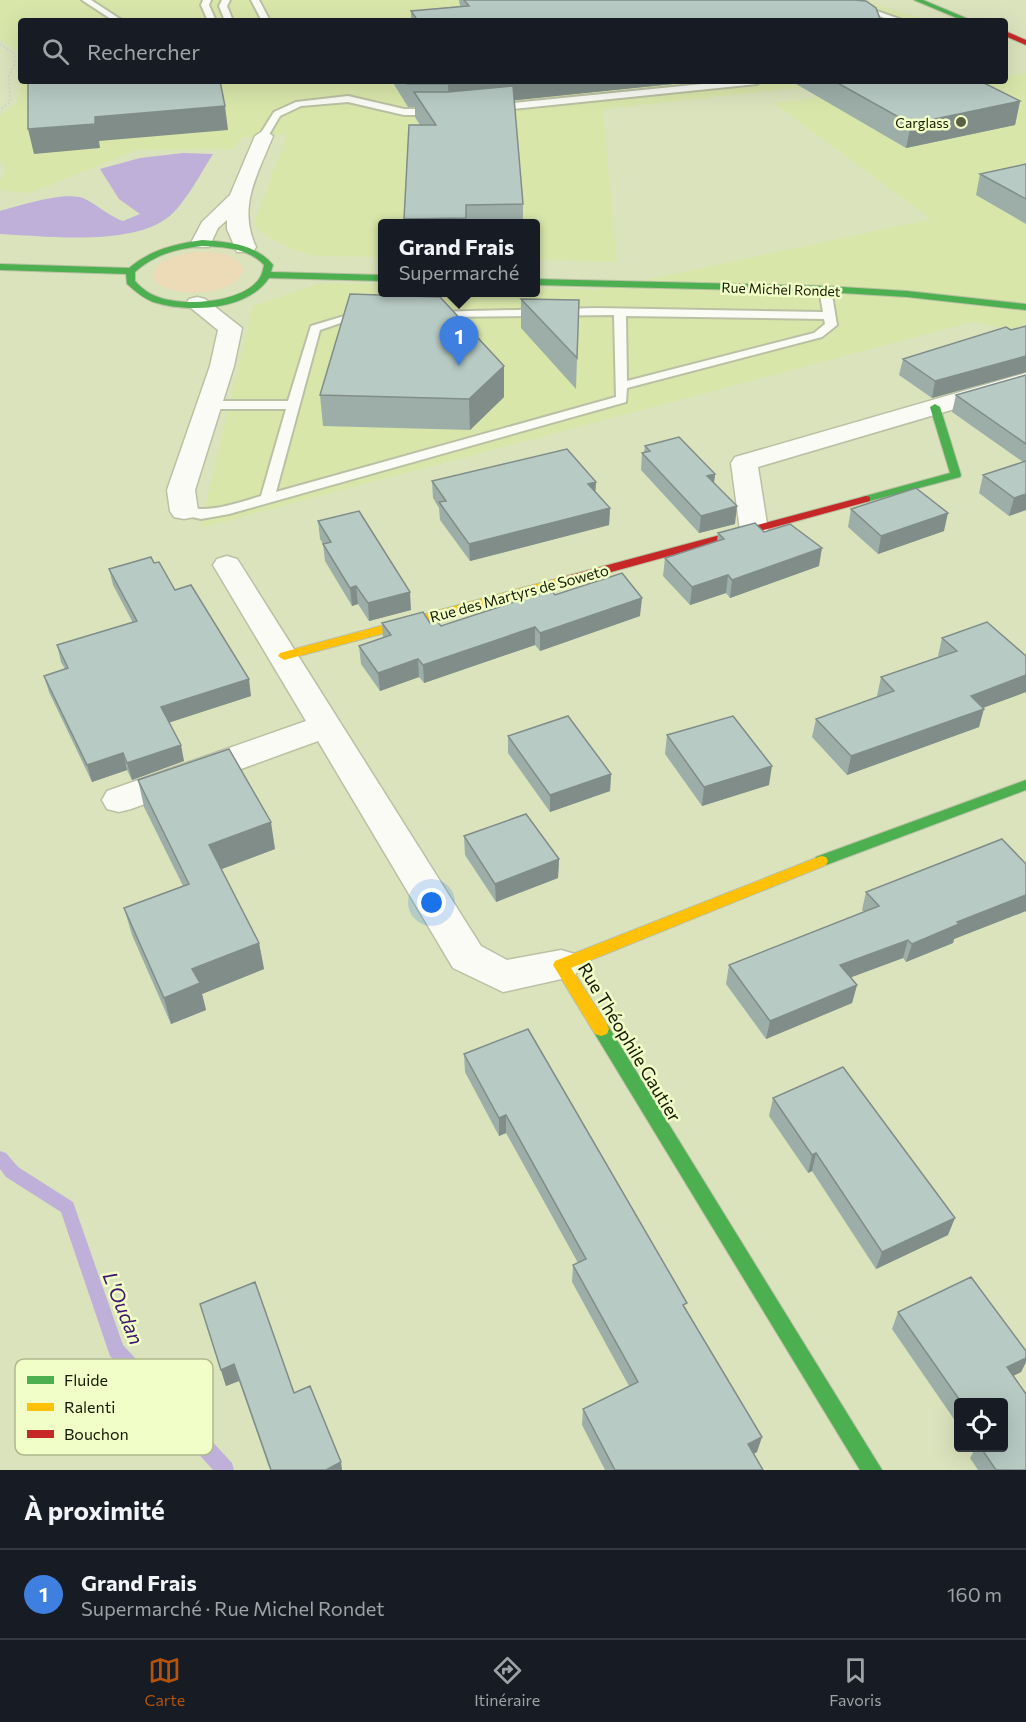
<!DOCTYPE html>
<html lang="fr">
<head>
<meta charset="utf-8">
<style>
	:root { --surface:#171b24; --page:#242831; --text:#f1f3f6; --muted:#9ea1a6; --line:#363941; --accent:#b45309 }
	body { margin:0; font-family:Commissioner,sans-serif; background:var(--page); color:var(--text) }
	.controls { position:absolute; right:18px; bottom:18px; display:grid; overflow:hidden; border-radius:6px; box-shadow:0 6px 24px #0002 }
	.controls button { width:54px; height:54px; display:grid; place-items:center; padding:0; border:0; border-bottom:2px solid var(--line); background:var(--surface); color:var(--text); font:30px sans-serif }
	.you { position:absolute; left:432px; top:903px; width:21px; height:21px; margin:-15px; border:4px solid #fff; border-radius:50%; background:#1a73e8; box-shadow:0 0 0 9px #1a73e833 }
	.badge { display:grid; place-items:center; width:39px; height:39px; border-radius:50%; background:var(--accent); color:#fff; font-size:20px; font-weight:700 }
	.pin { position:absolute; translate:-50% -50px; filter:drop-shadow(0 2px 3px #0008) }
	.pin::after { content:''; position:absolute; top:32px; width:21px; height:18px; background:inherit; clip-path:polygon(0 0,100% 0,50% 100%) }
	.popup { position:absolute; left:378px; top:219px; width:162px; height:78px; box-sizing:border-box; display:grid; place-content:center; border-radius:6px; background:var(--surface); filter:drop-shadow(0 2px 4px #0005); font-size:20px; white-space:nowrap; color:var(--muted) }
	.popup b { font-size:22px; color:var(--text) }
	.popup::after { content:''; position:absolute; left:50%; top:100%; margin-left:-12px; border:12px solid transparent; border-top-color:var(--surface) }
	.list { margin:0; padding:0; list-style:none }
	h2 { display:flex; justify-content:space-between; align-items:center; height:78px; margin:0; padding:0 24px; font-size:26px }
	h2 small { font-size:20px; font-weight:400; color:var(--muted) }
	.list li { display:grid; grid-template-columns:39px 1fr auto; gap:18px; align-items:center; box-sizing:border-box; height:90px; padding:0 24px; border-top:2px solid var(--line) }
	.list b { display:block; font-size:22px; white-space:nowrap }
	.list p { margin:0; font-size:20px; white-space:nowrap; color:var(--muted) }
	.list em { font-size:20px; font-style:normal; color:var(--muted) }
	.icon { flex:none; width:33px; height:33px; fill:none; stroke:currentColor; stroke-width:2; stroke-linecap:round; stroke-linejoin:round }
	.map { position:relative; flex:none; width:1026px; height:1470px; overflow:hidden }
	.search { position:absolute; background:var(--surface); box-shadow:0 6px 24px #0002; left:18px; right:18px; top:18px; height:66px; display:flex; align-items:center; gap:15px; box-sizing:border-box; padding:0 21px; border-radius:6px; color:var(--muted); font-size:22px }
	.sheet { height:168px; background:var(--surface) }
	nav { display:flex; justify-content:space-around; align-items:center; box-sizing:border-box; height:84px; border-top:2px solid var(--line); background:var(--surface); font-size:16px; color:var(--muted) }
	nav a { display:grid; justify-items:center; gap:3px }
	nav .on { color:var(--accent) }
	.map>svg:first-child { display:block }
</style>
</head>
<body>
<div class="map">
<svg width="1026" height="1470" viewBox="0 0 1026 1470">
	<rect width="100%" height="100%" fill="#dbe3bd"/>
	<!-- built -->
	<path fill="#d9e6aa" d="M0,0h859l72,21h-910v33l-21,-14z
		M1026,73v259l-54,-10 -772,206 53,-222 67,-23 62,1v8h154v-4l63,2 332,-71 -157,-116 187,-22h44v-5z
		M21,75v6h840l-258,28 14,153 -81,-2v-36h-154v33l-65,-1 -20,-5 -27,-13 -16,-13 33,-91 -47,4 -5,11 -98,1 -106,43 -31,-3v-8l6,-13 -6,-9v-45l17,-13z"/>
	<!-- green -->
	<path fill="#eddab6" d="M194,252c18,0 41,-1 50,17 -8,28 -73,31 -91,10 -1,-20 26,-24 41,-27z"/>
	<!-- water -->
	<path fill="#beb0d8" d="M183,153l30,1c-12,19 -24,42 -39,58 -34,36 -128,24 -174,22v-23c20,-5 69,-22 87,-11 13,7 22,16 36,21l17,-7 -21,-15 -19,-30 40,-11z"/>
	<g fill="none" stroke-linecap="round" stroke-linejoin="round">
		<!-- stream -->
		<path fill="#beb0d8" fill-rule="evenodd" d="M0,1151l6,2 12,14 55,35 50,143 109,118 2,7h-21l-103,-114 -49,-144 -55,-35 -6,-8z"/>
		<defs>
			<path id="lane" d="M82,0h9l32,21h-9z
				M203,0h8l-2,5 7,16h-8l-7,-16z
				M222,0h8l-3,6 6,15h-8l-6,-15z
				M251,0h8l11,21h-8z
				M834,0h12l59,21h-12z
				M732,81h29l-4,3 -263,27 -4,-3 4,-3z
				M348,96l56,13h32l5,3 -5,3h-32l-56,-13 -47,4 -21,10 -13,22 -8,-2 15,-24 22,-10z
				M825,286l6,3 6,36 -15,12 -195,51 -1,14 -397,112 -28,5 -22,-5 -2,-3 7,-4c27,6 51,-3 77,-11l25,-87h-77l-6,-4 6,-4h79l23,-75 53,-16 6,3 -50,17 -44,162 340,-95 -2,-82 -179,2 -6,-3 2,-2 166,-4 226,4 -4,-23zM626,316l198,3 1,5 -11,9 -187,48z"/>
			<path id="street" d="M264,130l9,6c-15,38 -36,70 -17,111l-3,5h-16l-10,-23v-9l-9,8 -9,19h-14l-4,-4 11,-21 28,-27 25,-59z
				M197,297l8,2 37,29 -8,38 -39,124 3,21 -4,6 -10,2 -10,-2 -4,-6 -3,-21 43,-124 8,-36 -32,-26 3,-5z
				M1026,373v15l-268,79 10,63 -4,6 -10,2 -10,-2 -4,-6 -9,-67 4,-6z
				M227,556l10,3 4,6 240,381 26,14 54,-10 14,4 5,11 -5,11 -72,16 -50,-24 -135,-227 -187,68 -12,3 -12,-3 -5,-9 5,-9 199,-70 -93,-156 4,-6z"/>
			<path id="fast" d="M914,0h9l50,21h-9z
				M202,240c26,2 54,4 71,25l-2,7 111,3v6l-113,-3c-22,33 -81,35 -116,24 -10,-4 -18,-11 -26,-18l-1,-10 -126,-4v-6l129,4c21,-18 46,-24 73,-28zM202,246c23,1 46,2 62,19 -1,5 -2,10 -5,14 -17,24 -75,28 -101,18 -9,-3 -17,-9 -23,-16v-9c20,-18 42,-23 67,-26z
				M536,279l289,7 82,5 119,13v6l-119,-13 -82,-5 -289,-7z
				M935,404l5,3 21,68 -1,2 -94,25 -4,-1v-4l88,-24 -20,-66z
				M1026,780v10l-200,75h-10l-2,-4 2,-4z
				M601,1022l6,2 275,446h-22l-265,-436 -2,-5 2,-5z"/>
			<path id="slow" d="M567,576l4,1 2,3 -2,3 -287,77 -6,-4 2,-3z
				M821,856l5,1 2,4 -2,4 -255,103 36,56 2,5 -2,5 -6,2 -6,-2 -42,-69 2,-4z"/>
			<path id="jam" d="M1005,31l21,9v5l-21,-9z
				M866,496l4,1v4l-299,82h-8l-2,-3 2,-3z"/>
		</defs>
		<!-- lane casing -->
		<use href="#lane" stroke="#bac0a3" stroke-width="4"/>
		<!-- street casing -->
		<use href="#street" stroke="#bac0a3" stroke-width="3"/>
		<!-- fast casing -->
		<use href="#fast" stroke="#bac0a3" stroke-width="2"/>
		<!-- slow casing -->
		<use href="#slow" stroke="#bac0a3" stroke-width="2"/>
		<!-- jam casing -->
		<use href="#jam" stroke="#bac0a3" stroke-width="2"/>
		<!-- path -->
		<path stroke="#d2d5c9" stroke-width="2" stroke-dasharray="2 2" stroke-linecap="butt" d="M0,44l14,9 1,10 -6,13 1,26 -10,8"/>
		<!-- lane -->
		<use href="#lane" fill="#fafbf5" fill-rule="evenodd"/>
		<!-- street -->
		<use href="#street" fill="#fafbf5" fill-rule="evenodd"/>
		<!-- fast -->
		<use href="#fast" fill="#4caf50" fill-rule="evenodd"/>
		<!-- slow -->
		<use href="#slow" fill="#ffc107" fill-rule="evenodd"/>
		<!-- jam -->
		<use href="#jam" fill="#c62828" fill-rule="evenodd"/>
	</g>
	<!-- wall -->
	<path fill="#9daea8" d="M459,0h395l27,21h-470v-10l49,-5z
		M392,81h310l-188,19 9,104v20h-119v-5l16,-94 -5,-8v-10h-7z
		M791,81h189l40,20 -5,24 -109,23z
		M1026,164v60l-50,-29 4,-21z
		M521,299l58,1 -3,89 -55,-61z
		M1026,326v46l-94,26 -33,-23 4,-16z
		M1026,375v135l-17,6 -30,-23 4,-18 40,-13 -71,-50 4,-17z
		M320,395l184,2 -34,33 -147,-4z
		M645,446l70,28 -1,9 21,41 -36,9 -58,-63 1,-17h2z
		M432,481l164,11 14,16 -1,17 -139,36 -30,-41 -1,-12 -6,-10z
		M851,509l93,22 -66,23 -30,-27z
		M318,521l93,89 -42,11 -11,-17 -6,2 -27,-45 -2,-17 -3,-5z
		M764,532l55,34 -89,32 -4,-5 -36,12 -27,-29 2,-18 52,-17 1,-8z
		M154,563l97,133 -82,26 15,39 -52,19 -5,-10 -35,12 -43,-90 -5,-16 21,-7 -4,-7 -4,-17 76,-22 -20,-38 -4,-16z
		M555,595l85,21 -100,35 -5,-6 -111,38 -5,-6 -39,14 -19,-27 -2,-18 24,-8 -1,-15h48l11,3z
		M942,638l84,18v36l-43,16 -4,19 -132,48 -35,-38 4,-18 62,-22 -1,-1 4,-19 58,-20 -1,-1z
		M667,735l102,50 -67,21 -37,-52z
		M508,736l103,38 -1,17 -60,21 -42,-59z
		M138,780l137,69 -54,20 38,74 5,26 -62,25 4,16 -35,14 -39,-89 -8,-27 59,-22 -39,-79z
		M464,836l95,23 -1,19 -62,24 -31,-47z
		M1026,864v47l-72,28 -1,4 -47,19 -3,-4 -52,19 6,8 -5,18 -86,36 -40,-55 3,-19 135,-53 -2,-2 4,-18z
		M464,1054l222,255 71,143 -3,2 9,16h-158l-23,-45 1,-16 46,-23 -57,-104 1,-17 5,-2 -72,-130 -7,3 -34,-64z
		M773,1098l175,137 -72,34 -64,-98 -4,2 -39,-57z
		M200,1304l94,89 48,77h-72l-31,-89 -13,5z
		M898,1312l128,39v11l-5,10 -8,4 13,94h-48l-8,-12 5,-9 -1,-1h30v-46h-46v23l-66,-96z"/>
	<!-- shaded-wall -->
	<path fill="#808d88" d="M475,81h227l-253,26 -1,-23z
		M1020,101l-5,24 -109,23 5,-24z
		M225,106l3,24 -129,11 1,7 -66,6 -6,-25 67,-12z
		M1026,356v16l-94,26 3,-17z
		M504,366v31l-34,33 -1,-31z
		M715,474l-2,17 -6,-15z
		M596,482l-1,17 -7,-15z
		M1026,494v16l-17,6 5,-18z
		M737,506l-2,18 -36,9 2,-17z
		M610,508l-1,17 -139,36 -1,-17z
		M948,513l-4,18 -66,23 3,-18z
		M822,548l-3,18 -89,32 2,-18z
		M728,575l-2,18 -36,12 2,-18z
		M356,586l2,18 -6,2 -2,-18z
		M410,592l1,18 -42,11 -1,-18z
		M642,598l-2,18 -100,35v-18z
		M535,627v18l-111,38 -1,-18z
		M418,659l1,18 -39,14 -2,-18z
		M1026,675v17l-60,22 5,-18z
		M249,679l2,17 -86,28 -4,-17z
		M984,709l-5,18 -132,48 4,-19z
		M181,745l3,16 -52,19 -5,-17z
		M123,753l4,17 -35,12 -5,-17z
		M772,766l-3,19 -67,21 2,-19z
		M611,774l-1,17 -60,21v-17z
		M271,822l4,27 -61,23 -5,-27z
		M559,859l-1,19 -62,24 -1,-18z
		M1026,895v16l-72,28 -1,4 -47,19 6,-18 45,-22z
		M908,940l-5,18 -67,25 4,-18z
		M259,943l5,26 -62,25 4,16 -35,14 -7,-26 28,-29z
		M857,985l-5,18 -86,36 4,-18z
		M506,1115v18l-7,3v-18z
		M816,1153l-4,18 -4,2 4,-18z
		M955,1218l-7,17 -72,34 6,-17z
		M1026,1358v4l-5,10 -22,11 8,-16z
		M234,1364l5,17 -13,5 -5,-16z
		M762,1437l-5,15 -13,7 4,-15z
		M341,1462l1,8h-16z"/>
	<!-- building -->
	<path fill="#b7cac3" stroke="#808d88" stroke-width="1.5" d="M464,0h390l12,1 10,7 5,13h-463l-7,-10 58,-5z
		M28,81h192l5,25 -130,11v7l-67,5z
		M405,81h70l-27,3h-41z
		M834,81h146l40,20 -109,23z
		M513,86l10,118 -57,1v13l-62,1 5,-94h27l-22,-33h34z
		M1026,164v35l-46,-25z
		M350,294l90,3 64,69 -35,33 -149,-4z
		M521,299l58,1 -2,58z
		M1026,326v30l-91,25 -32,-22 103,-32 5,3z
		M1026,375v69l-70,-49z
		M679,437l36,37 -8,2 30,30 -36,10 -59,-63 8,-2 -5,-5z
		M567,449l29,33 -8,2 22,24 -141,36 -30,-42 7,-1 -14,-20z
		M1026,461v33l-12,4 -31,-23z
		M916,488l32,25 -67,23 -30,-27z
		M359,511l51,81 -42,11 -12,-17 -6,2 -27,-44 8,-2 -13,-21z
		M755,523l9,9 26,-8 32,24 -90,32 -4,-5 -36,12 -27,-29 59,-19 -6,-6z
		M151,557l3,6 5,-1 16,28 16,-5 58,94 -88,28 20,38 -54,18 -4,-10 -36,12 -43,-89 24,-8 -11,-23 80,-24 -28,-52z
		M622,573l20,25 -102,35 -5,-6 -112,38 -5,-6 -40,14 -19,-27 32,-11 -9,-12 41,-11 7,11 7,-2 4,5 110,-36 4,5z
		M987,622l39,34v19l-55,21 13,13 -133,47 -35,-37 78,-28 -13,-14 76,-26 -15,-13z
		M568,716l43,58 -61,21 -42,-59z
		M733,716l39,50 -68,21 -37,-52z
		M229,749l42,73 -62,23 50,98 -67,26 8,14 -36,15 -40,-90 65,-24 -51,-104z
		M526,814l33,45 -64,25 -31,-48z
		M1002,839l24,25v31l-69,27 2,2 -47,20 -4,-4 -68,25 17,20 -87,36 -41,-56 150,-59 -13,-14z
		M528,1029l159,274 -4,2 79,132 -14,7 15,26h-148l-32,-61 55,-27 -65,-117 13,-6 -80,-144 -7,3 -35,-64z
		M843,1067l112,151 -73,34 -66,-99 -4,2 -39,-57z
		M971,1277l55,74v7l-19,9 19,27v76h-30l-15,-22h23v-46h-43l-63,-90z
		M255,1282l39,111 16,-7 31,76 -15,8h-55l-37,-106 -13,6 -21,-66z"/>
	<!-- markers -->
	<circle fill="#5a6043" stroke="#f1fec7" stroke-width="2" cx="961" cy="122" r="6"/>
	<g text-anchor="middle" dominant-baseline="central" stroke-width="5" stroke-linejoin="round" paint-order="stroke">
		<!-- far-poi labels -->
		<g font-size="14" fill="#151901" stroke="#f1fec7" text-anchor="end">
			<text x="949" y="122">Carglass</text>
		</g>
		<!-- far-street labels -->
		<g font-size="14" fill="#151901" stroke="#f1fec7">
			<text transform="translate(781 289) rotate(2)">Rue Michel Rondet</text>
		</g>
		<!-- street labels -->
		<g font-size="15" fill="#151901" stroke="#f1fec7">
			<text transform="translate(519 593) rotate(-15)">Rue des Martyrs de Soweto</text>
		</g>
		<!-- near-street labels -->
		<g font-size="18" fill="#151901" stroke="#f1fec7">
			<text transform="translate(630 1042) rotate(59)">Rue Théophile Gautier</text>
		</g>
		<!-- near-water labels -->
		<g font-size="20" font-style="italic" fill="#3d166b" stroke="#f1fec7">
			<text transform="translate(124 1308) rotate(68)">L'Oudan</text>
		</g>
	</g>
	<!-- legend -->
	<rect x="15" y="1359" width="198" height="96" rx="9" fill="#f1fec7" stroke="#afb98c" stroke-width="1.5"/>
	<rect x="27" y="1376" width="27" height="8" fill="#4caf50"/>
	<rect x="27" y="1403" width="27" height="8" fill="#ffc107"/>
	<rect x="27" y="1430" width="27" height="8" fill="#c62828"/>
	<g font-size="16" fill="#151901">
		<text x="64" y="1386">Fluide</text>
		<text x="64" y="1413">Ralenti</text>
		<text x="64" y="1440">Bouchon</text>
	</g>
</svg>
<div class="controls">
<button><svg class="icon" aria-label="locate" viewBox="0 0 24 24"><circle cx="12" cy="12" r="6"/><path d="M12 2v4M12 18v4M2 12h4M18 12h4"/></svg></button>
</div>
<div class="you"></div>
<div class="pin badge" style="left:459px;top:366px;background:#3f7fe0">1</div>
<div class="popup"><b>Grand Frais</b>Supermarché</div>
<div class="search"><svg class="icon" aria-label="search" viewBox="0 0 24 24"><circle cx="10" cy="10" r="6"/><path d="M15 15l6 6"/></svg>Rechercher</div>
</div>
<section class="sheet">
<h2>À proximité<small></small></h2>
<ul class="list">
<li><span class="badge" style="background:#3f7fe0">1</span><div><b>Grand Frais</b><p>Supermarché · Rue Michel Rondet</p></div><em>160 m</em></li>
</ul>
</section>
<nav>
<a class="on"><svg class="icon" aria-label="map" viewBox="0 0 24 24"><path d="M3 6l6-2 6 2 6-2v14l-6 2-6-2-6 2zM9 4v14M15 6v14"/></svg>Carte</a>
<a><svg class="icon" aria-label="directions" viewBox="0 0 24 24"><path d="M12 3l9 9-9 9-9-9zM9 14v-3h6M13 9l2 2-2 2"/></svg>Itinéraire</a>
<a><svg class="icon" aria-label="saved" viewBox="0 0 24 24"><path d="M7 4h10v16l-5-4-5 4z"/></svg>Favoris</a>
</nav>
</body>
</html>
